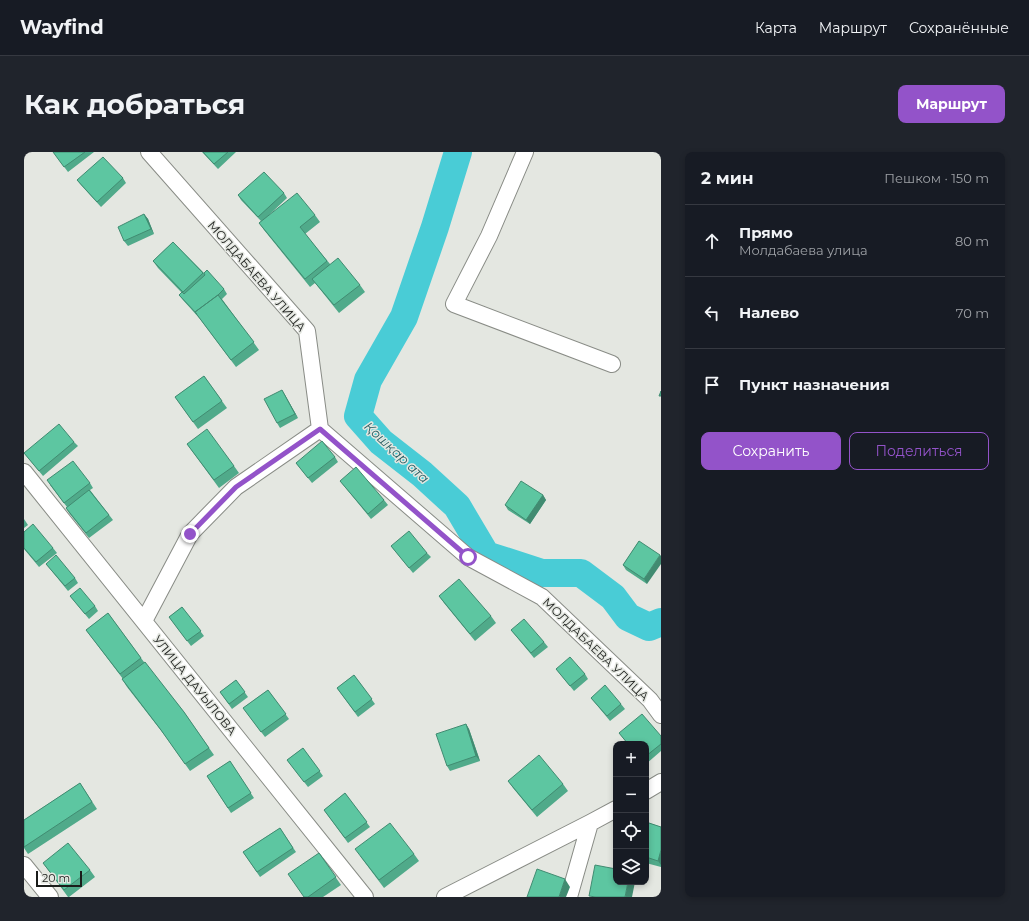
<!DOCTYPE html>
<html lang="ru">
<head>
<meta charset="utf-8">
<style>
	:root { --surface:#171b24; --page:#20242c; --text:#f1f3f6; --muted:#9ea1a6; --line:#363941; --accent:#9353c9 }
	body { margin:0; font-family:Montserrat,sans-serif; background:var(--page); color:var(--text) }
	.controls { position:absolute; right:12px; bottom:12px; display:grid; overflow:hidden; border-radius:8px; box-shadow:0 2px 6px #0003 }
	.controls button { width:36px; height:36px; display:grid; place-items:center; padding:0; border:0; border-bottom:1px solid var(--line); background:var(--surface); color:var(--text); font:20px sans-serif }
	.scale { position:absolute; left:12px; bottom:10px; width:46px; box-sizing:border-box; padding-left:4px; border:2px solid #1a1c1a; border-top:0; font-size:11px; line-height:14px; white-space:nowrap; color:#1a1c1a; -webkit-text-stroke:3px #e4e7e1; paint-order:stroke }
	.stop { position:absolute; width:12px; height:12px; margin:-9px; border:3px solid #9353c9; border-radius:50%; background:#fff }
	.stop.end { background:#9353c9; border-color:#fff; box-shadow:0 1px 4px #0008 }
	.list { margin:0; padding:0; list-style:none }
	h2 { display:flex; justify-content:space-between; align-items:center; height:52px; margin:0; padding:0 16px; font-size:17px }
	h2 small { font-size:13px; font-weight:400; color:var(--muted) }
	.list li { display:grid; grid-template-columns:26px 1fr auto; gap:12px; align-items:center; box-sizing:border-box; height:72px; padding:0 16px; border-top:1px solid var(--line) }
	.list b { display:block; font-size:15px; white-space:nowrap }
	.list p { margin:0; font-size:13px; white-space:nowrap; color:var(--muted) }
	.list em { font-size:13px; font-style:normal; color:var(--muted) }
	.actions { display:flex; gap:8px; padding:12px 16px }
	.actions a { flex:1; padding:9px 0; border:1px solid var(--accent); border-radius:8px; text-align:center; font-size:14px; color:var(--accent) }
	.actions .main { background:var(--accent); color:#fff }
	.icon { flex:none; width:22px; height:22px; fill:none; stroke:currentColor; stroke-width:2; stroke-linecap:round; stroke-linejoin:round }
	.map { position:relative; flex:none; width:637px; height:745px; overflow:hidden; border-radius:8px }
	header { display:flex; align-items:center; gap:24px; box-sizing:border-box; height:56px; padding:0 20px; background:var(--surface); border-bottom:1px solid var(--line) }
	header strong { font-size:19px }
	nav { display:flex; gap:22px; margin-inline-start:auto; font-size:14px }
	.intro { display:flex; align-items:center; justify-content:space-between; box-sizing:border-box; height:96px; padding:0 24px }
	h1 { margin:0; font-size:28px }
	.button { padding:10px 18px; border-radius:8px; background:var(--accent); color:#fff; font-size:14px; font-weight:700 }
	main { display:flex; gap:24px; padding:0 24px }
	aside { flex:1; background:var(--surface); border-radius:8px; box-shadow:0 2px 6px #0003 }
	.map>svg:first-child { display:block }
</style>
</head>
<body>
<header>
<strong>Wayfind</strong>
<nav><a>Карта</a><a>Маршрут</a><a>Сохранённые</a></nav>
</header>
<div class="intro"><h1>Как добраться</h1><a class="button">Маршрут</a></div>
<main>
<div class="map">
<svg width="637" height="745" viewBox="0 0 637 745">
	<rect width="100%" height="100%" fill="#e4e7e1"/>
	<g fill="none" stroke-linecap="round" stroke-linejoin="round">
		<!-- river -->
		<path stroke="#49ccd6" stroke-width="28" d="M434,0l-23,75 -31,90 -36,63 -10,36 23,26 41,32 35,32 29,49 56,18h39l32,24 15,20 21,10 12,-5"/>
		<defs>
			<path id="minor" d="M125,0l158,179 13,98 148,128 74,40 108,103 11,15
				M501,0l-36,84 -35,68 158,60
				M0,320l341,425
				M120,469l46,-87 46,-47 84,-58
				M622,639l15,-9
				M0,713l26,32
				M421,745l145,-74 26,-14
				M545,745l21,-74"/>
		</defs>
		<!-- minor casing -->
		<use href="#minor" stroke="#898c86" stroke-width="18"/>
		<!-- minor -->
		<use href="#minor" stroke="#fff" stroke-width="16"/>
	</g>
	<!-- wall -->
	<path fill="#50aa8a" d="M29,0h41l-26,20z
		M178,0h34l-18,17z
		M99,26l3,5 -25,24 -20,-22 -4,-5z
		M260,41l3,5 -20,19 48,-2 5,7 -15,12 25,30 30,21 5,7 -26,21 -24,-30 -5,4 -46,-57 -5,-7 2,-2 -20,-21 -3,-5z
		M120,62l4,5 6,15 -26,12 -4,-5z
		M149,90l31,31 20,16 3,5 -5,5 37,51 -23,17 -36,-48 -17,-19 -4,-5 3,-2 -24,-25 -5,-7z
		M180,224l23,32 -29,21 -23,-32z
		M258,238l3,5 13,23 -18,10 -3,-5z
		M50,290l4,4 -35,30 -19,-23z
		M163,292l47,22 5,7 -20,15z
		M311,305l3,5 -26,21 -16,-20z
		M316,329l44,19 4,5 -17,14z
		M66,331l3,5 -3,2 23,30 -24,18 -20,-25 -3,-5 1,-1 -17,-22z
		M519,343l3,5 -16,24 -22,-14 -3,-5z
		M0,367l4,6 -4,3z
		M0,380l29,16 4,5 -18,14 -15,-18z
		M615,389l8,43 -21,-14 -3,-5z
		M367,394l36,7 4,4 -18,16z
		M22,412l29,14 3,5 -10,8z
		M46,444l25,10 3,5 -9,8z
		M415,444l52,20 5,7 -21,18 -31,-38z
		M158,455l22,29 -13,10 -22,-29z
		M84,461l36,49 40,50 30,43 -24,16 -24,-34 -39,-50 -5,-8h1l-37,-49z
		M487,478l33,12 4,5 -14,11z
		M532,517l29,5 3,5 -14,12z
		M330,523l21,29 -17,13 -21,-29z
		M212,528l12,17 -16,12 -12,-17z
		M244,538l21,29 -24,18 -22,-29z
		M567,546l30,6 4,5 -15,12z
		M442,572l3,5 11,32 -30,10 -3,-5z
		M595,581l42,3v15l-15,13v-20h-18z
		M279,596l20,28 -15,11 -21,-27z
		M206,609l24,37 -23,15 -24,-37z
		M484,629l55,3 5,7 -31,26 -24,-29z
		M56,631l17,26 -69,45 -4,-6v-28z
		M321,641l25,34 -22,16 -24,-33z
		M622,670l15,5v40l-15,-4z
		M256,676l16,24 -36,25 -17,-25z
		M295,701l22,32 -18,12h-19z
		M390,702l5,7 -35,27 -24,-32z
		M19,711l47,7 5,7 -26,20h-1z"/>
	<!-- shaded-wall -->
	<path fill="#418b71" d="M120,62l4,5 6,15 -3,-5z
		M258,238l3,5 13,23 -3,-4z
		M519,343l3,5 -16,24 -4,-4z
		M636,403l1,1v8l-14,20 -3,-5z
		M442,572l3,5 11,32 -4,-5z
		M637,698v15l-3,-4z
		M541,727l5,8 -4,10h-7z
		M604,730h7l-3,15h-7z"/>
	<!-- building -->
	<path fill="#5dc6a1" stroke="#418b71" d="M29,0h32l-21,15z
		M179,0h25l-14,12z
		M79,5l20,21 -26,24 -20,-22z
		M240,20l20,21 -26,24 -20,-22z
		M273,41l18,22 -15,12 27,34 -22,18 -46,-56z
		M120,62l7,15 -27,12 -6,-14z
		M149,90l30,31 -20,19 -30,-31z
		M314,106l22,27 -26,20 -22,-26z
		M183,118l17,19 -6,6 -23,17 2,2 -18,-19 3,-3 2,2 21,-19 -1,-2z
		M194,143l36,47 -23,18 -36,-48z
		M180,224l18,25 -29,21 -18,-25z
		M258,238l13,24 -18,9 -13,-24z
		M637,239v5h-2z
		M35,272l15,18 -35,29 -15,-18z
		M183,277l27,37 -20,14 -27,-36z
		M298,289l13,16 -27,21 -12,-15z
		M49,309l17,22 -26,20 -17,-23z
		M332,315l28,33 -16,14 -28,-33z
		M497,329l22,14 -17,25 -21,-15z
		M65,338l20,25 -23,18 -20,-25z
		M9,372l20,24 -17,14 -12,-14v-16z
		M385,379l18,22 -18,15 -18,-22z
		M615,389l21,14 -16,24 -21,-14z
		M32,403l19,23 -10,8 -19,-22z
		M435,427l32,37 -21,18 -31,-38z
		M56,436l15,18 -10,8 -15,-18z
		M158,455l19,24 -14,10 -18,-24z
		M84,461l33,45 -21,16 -34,-44z
		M500,467l20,23 -13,11 -20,-23z
		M546,505l15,17 -15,12 -14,-17z
		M121,510l39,50 25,36 -24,16 -24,-34 -39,-51z
		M330,523l18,24 -17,13 -18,-24z
		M212,528l9,12 -16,12 -9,-12z
		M581,533l16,19 -14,12 -16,-18z
		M244,538l18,24 -25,18 -18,-24z
		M618,562l19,22v8l-15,12v-12h-18l-9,-11z
		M442,572l10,32 -29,10 -11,-32z
		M279,596l17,23 -16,11 -17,-22z
		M515,603l24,29 -31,26 -24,-29z
		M206,609l21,32 -23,15 -21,-32z
		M56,631l12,19 -68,45v-27z
		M321,641l22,29 -22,16 -21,-28z
		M622,670l15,5v23l-3,11 -12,-4z
		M366,671l24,31 -35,26 -24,-31z
		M256,676l13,20 -36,24 -14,-20z
		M592,687v9l-2,-1z
		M44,691l22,27 -26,20 -21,-27z
		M295,701l17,24 -28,20h-4l-16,-23z
		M571,713l21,4v13h12l-3,15h-29l-7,-1z
		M513,717l28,10 -6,18h-32z"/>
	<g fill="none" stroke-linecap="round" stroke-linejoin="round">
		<!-- route -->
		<path stroke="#9353c9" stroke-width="5" d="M166,382l46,-47 84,-58 148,128"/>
	</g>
	<g text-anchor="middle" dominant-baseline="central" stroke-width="3" stroke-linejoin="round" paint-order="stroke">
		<!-- street labels -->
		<g font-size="12" fill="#1a1c1a" stroke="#e4e7e1">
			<text transform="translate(233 124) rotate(49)">МОЛДАБАЕВА УЛИЦА</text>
			<text transform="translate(572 497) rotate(44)">МОЛДАБАЕВА УЛИЦА</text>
			<text transform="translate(171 533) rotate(51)">УЛИЦА ДАУЫЛОВА</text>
		</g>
		<!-- water labels -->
		<g font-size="13" font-style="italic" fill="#285e63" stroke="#e4e7e1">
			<text transform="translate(373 300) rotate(43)">Қошқар ата</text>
		</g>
	</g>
</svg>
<div class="controls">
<button>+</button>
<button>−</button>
<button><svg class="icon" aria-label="locate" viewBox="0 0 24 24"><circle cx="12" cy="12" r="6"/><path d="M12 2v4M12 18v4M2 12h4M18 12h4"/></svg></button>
<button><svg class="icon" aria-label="layers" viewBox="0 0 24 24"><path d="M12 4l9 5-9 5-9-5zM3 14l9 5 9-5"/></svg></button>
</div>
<div class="scale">20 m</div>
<div class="stop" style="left:444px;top:405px"></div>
<div class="stop end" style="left:166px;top:382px"></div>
</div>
<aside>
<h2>2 мин<small>Пешком · 150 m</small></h2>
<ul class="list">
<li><svg class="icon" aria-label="ahead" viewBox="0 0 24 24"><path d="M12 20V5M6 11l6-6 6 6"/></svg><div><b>Прямо</b><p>Молдабаева улица</p></div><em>80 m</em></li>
<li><svg class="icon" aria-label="left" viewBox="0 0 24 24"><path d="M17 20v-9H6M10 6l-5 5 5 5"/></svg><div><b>Налево</b></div><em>70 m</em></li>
<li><svg class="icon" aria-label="arrive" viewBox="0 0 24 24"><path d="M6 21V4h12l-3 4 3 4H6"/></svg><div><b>Пункт назначения</b></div></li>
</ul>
<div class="actions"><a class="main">Сохранить</a><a>Поделиться</a></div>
</aside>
</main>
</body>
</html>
